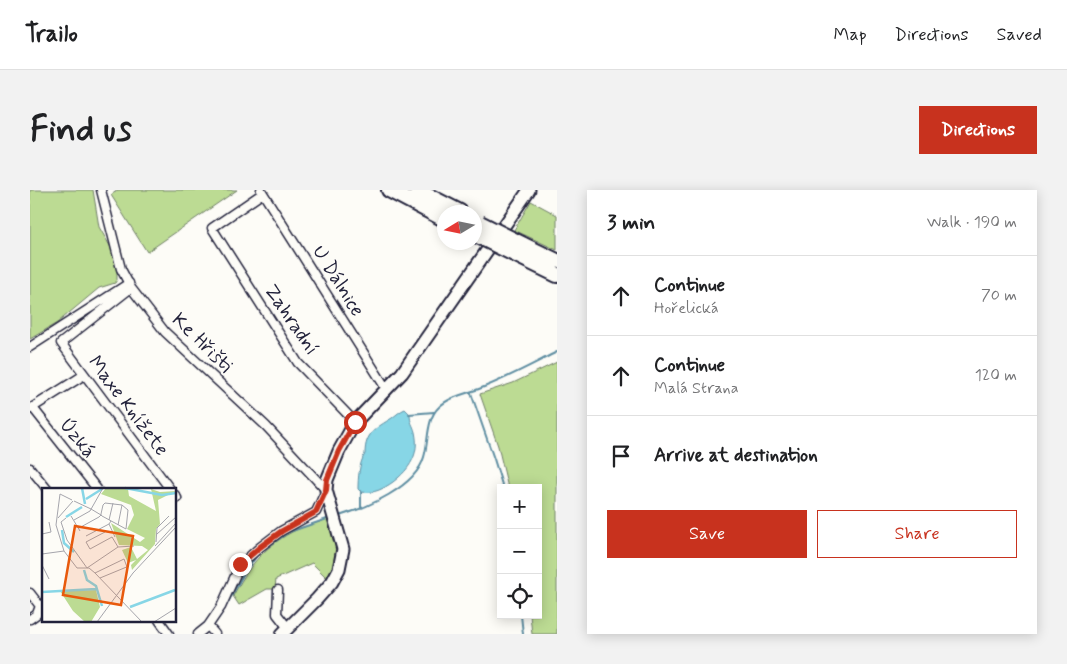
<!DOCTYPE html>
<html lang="en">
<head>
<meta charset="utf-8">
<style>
	:root { --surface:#fff; --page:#f2f2f2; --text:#202124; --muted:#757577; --line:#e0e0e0; --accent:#c8321e }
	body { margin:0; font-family:Mynerve,sans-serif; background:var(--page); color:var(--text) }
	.controls { position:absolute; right:15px; bottom:15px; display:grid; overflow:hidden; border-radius:0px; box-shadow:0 2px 12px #0003 }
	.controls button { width:45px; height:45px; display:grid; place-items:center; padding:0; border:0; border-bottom:1px solid var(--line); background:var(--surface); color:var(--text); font:25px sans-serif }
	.compass { position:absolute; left:407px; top:15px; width:45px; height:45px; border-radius:50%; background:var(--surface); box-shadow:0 2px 12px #0003; rotate:260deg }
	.stop { position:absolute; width:15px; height:15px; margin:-11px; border:4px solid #c8321e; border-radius:50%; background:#fff }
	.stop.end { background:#c8321e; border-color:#fff; box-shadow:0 1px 5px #0008 }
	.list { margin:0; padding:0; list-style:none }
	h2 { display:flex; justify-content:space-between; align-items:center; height:65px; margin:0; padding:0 20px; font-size:21px }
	h2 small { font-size:16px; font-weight:400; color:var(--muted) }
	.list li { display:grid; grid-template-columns:32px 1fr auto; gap:15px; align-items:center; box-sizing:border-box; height:80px; padding:0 20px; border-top:1px solid var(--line) }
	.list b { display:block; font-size:19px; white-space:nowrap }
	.list p { margin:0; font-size:16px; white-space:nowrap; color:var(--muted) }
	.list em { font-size:16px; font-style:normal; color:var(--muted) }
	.actions { display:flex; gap:10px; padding:15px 20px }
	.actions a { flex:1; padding:11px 0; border:1px solid var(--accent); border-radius:0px; text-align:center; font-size:18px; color:var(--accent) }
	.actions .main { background:var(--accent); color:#fff }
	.icon { flex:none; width:28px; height:28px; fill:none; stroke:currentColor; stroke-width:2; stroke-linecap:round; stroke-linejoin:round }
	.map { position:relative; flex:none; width:527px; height:444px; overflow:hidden; border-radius:0px }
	header { display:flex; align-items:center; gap:30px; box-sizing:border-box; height:70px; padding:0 25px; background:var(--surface); border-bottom:1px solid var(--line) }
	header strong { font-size:24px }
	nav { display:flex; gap:28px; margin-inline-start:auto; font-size:18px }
	.intro { display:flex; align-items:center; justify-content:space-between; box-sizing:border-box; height:120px; padding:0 30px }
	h1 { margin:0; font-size:35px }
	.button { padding:12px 22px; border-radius:0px; background:var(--accent); color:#fff; font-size:18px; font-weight:700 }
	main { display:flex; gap:30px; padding:0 30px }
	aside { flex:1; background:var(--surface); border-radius:0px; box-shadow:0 2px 12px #0003 }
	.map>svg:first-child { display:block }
</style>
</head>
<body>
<header>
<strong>Trailo</strong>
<nav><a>Map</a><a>Directions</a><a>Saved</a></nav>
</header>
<div class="intro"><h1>Find us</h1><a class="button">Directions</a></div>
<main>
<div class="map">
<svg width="527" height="444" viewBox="0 0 527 444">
	<rect width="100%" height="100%" fill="#fdfcf7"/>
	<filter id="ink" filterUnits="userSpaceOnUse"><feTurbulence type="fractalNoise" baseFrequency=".02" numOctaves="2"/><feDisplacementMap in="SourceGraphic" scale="10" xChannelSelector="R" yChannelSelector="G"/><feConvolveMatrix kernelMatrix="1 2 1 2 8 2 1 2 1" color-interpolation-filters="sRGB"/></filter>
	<g filter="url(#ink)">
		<!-- green -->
		<path fill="#bcdb93" stroke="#6f7e67" d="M0,0h63l6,37 18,31v22l-2,3 -16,5 -42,35 -27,16z
			M88,0h119l-90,62 -36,-57z
			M501,11l26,14v35l-43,-20z
			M527,172v272h-25l-2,-19h8v-127h-30l-10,-42 -18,-52 33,-11z
			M298,329c9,23 11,38 -1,59l-15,-15 -36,16 -1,10h-8l-28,16 -6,-9c15,-28 29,-48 59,-64 11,-6 25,-9 36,-13z"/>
		<!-- water -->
		<path fill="#87d6e6" stroke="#5f8ea2" d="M375,219l5,5c0,9 3,10 5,18 5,22 -5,37 -22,50 -10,7 -19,12 -32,10l-3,-3c0,-10 1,-26 7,-35 0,-21 11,-26 27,-36 4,-3 8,-7 13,-9z"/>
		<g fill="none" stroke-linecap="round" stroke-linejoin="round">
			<!-- stream -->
			<path stroke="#5f8ea2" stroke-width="2" d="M441,203l23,66 9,29
				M379,224l25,-2
				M331,301v18
				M309,326c27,-8 77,-29 85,-59 5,-16 2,-38 15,-50 11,-11 31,-14 45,-20 25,-10 49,-23 73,-35
				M491,425l2,19
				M182,438l14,-22 18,-33 15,-20 30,-21 41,-14"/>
			<defs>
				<path id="street" d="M71,0l20,79 10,19 34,44 101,94 60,64 -10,22 -35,19 -21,16 -20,18 -19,42 -13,19 -10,8
					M231,0l126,200
					M233,3l-51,35 86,135 57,59
					M101,98l-70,55 109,146
					M0,157l99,-64
					M3,218l64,81
					M0,219l54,-34
					M0,278l17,21
					M145,305l2,3 -2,2
					M248,400l-1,24 11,14
					M0,403l10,13
					M0,429l7,-5 3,-8 4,-2
					M129,430l10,14
					M178,436l7,8"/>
				<path id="secondary" d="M252,444l35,-35 15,-17 7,-13 4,-20 -17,-59 1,-10 12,-29 16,-29 47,-49 127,-183"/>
				<path id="highway" d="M359,0l55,29
					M387,0l43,22
					M492,54l35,17
					M484,64l43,21"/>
			</defs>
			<!-- street casing -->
			<use href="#street" stroke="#22223b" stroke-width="11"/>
			<!-- secondary casing -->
			<use href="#secondary" stroke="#22223b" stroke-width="15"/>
			<!-- highway casing -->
			<use href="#highway" stroke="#22223b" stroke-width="18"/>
			<!-- street -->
			<use href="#street" stroke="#fdfcf7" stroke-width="8"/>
			<!-- secondary -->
			<use href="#secondary" stroke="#fdfcf7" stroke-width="11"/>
			<!-- highway -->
			<use href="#highway" stroke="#fdfcf7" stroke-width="14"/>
			<defs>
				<path id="highway-bridge" d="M450,33l42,21
					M444,44l40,20"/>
			</defs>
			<!-- highway-bridge casing -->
			<use href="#highway-bridge" stroke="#22223b" stroke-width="18" stroke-linecap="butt"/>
			<!-- highway-bridge -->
			<use href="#highway-bridge" stroke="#fdfcf7" stroke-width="14"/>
		</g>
	</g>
	<g fill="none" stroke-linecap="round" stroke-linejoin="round" filter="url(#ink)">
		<!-- route -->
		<path stroke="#c8321e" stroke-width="6" d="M210,374l20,-17 22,-16 34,-19 10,-22 1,-10 12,-29 16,-29"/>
	</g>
	<g text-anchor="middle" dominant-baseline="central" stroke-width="4" stroke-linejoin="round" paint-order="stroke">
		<!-- street labels -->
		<g font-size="20" fill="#22223b" stroke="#fdfcf7">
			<text transform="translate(308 91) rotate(58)">U Dálnice</text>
			<text transform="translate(261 130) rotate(56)">Zahradní</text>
			<text transform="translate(172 153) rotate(44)">Ke Hřišti</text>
			<text transform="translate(98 216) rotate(53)">Maxe Knížete</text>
			<text transform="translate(47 248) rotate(51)">Úzká</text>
		</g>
	</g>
	<!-- overview -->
	<g transform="translate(12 298)">
		<rect width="134" height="134" fill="#fdfcf7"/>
		<path d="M64,0l22,1 1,7 27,15 -5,-22 9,3 16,-1 -18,9 2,24 -4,5 -1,15 -23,26 -1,-5 5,-5 -8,3 -6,-13 9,-3 6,12 11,-9 -6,-4 -23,-1 -8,-22 29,19 5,-4 -18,-9 7,-14 -3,-10 -30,-11zM54,102l4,17 -9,15h-6l-12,-11 -13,-20z" fill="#bcdb93"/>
		<path fill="none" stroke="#87d6e6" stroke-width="2.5" d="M40,0l3,16M83,0l37,7 14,-2M44,11l16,-10M24,29l16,-10M20,42l2,13 10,9M42,82l3,10 9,6 6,20M0,104l54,-3M88,119l45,-17"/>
		<path fill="none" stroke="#a5a5ac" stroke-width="1" d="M32,13l17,8 10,6 1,1 24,13 2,-19 -6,-5 -17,-2 -2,2 -2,9v1l-2,2 -20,11M29,28l9,15M16,30l15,-17M24,30l-5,4 6,18 20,28 31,-21 16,-1M32,32l16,-9 13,-23M67,32l4,-17M69,33l-2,3 6,13M76,37l4,-20M63,44l-19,10 4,7 22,-12 6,10M0,46l9,-2 -2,-10M115,46l19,-17M44,48l23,-12M114,54l1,-14 12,-12M113,58l21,-23M22,63l-8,-26 4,-31 12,6M0,66l22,-3 13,17h12l6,5 47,49M0,77l7,14M53,85l29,-14 3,8M58,90l29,-12M55,134l36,-49 43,-46M112,134l22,-14"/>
		<path fill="#e8590c" fill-opacity="0.15" stroke="#e8590c" stroke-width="2.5" d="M33,38l58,10 -12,69 -58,-10z"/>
		<rect width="134" height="134" fill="none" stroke="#22223b" stroke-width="2.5"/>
	</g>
</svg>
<div class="controls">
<button>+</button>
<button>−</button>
<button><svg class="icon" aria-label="locate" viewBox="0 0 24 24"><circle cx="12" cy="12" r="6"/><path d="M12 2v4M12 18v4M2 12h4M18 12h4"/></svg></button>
</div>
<svg class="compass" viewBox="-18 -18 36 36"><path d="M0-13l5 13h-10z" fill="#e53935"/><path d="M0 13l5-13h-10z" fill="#757577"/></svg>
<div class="stop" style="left:325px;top:232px"></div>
<div class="stop end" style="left:210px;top:374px"></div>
</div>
<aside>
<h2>3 min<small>Walk · 190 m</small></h2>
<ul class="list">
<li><svg class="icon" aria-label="ahead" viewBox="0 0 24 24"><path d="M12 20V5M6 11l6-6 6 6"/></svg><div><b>Continue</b><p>Hořelická</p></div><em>70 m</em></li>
<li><svg class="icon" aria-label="ahead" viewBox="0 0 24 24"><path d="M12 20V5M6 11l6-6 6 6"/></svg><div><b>Continue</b><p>Malá Strana</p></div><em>120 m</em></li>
<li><svg class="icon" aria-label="arrive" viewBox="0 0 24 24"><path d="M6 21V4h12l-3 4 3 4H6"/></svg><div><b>Arrive at destination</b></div></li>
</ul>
<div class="actions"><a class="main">Save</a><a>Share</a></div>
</aside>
</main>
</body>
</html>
